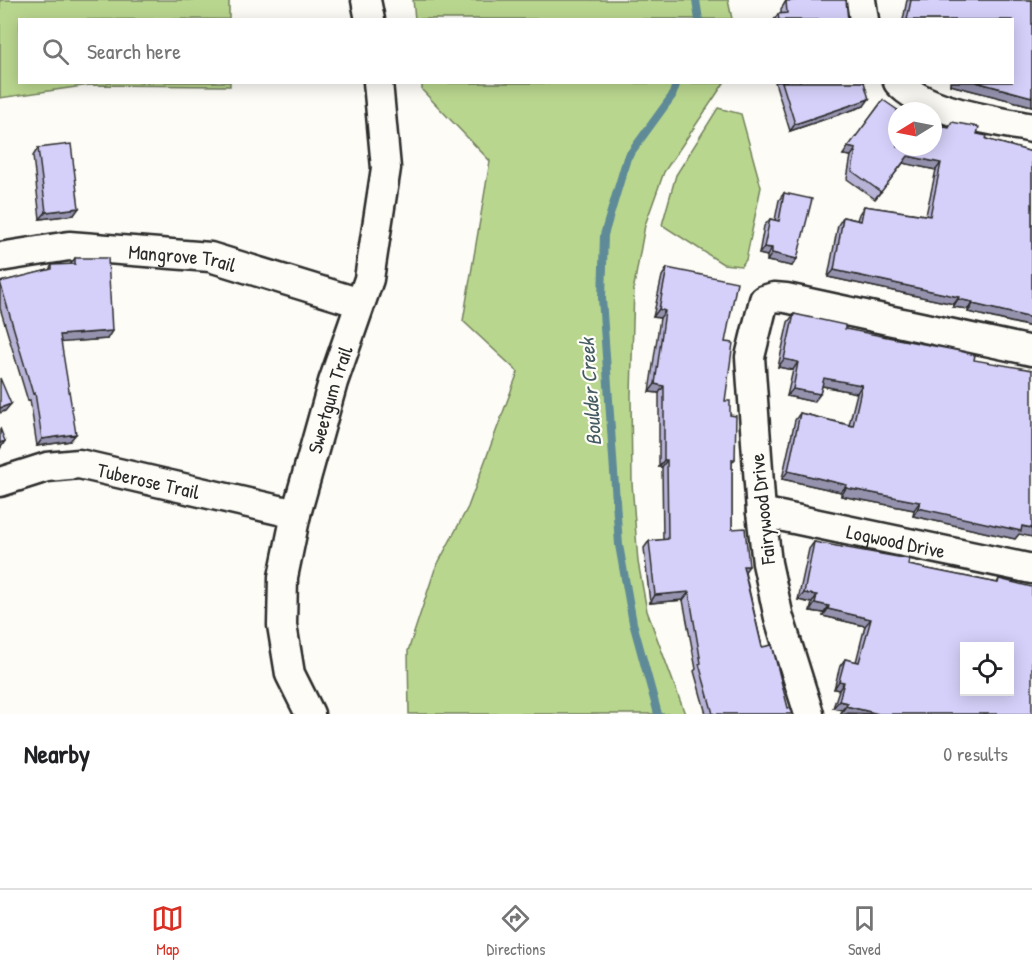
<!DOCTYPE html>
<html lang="en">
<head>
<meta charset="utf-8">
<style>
	:root { --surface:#fff; --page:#f2f2f2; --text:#202124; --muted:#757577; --line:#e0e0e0; --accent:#d93025 }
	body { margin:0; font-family:"Patrick Hand",sans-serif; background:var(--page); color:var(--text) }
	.controls { position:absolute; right:18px; bottom:18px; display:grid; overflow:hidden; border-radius:0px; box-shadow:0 3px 15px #0003 }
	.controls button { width:54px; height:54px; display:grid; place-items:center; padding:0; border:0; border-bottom:2px solid var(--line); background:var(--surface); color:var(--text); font:30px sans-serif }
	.compass { position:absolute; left:888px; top:102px; width:54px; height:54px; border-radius:50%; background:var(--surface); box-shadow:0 3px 15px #0003; rotate:260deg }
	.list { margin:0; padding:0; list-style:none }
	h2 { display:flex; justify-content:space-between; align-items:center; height:78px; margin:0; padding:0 24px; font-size:26px }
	h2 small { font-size:20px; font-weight:400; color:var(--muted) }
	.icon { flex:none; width:33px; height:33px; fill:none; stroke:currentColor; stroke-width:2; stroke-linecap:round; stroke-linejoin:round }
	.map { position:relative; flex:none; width:1032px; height:714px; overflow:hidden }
	.search { position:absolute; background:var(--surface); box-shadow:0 3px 15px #0003; left:18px; right:18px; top:18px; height:66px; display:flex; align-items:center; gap:15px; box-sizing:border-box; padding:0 21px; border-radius:0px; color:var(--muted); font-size:22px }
	.sheet { height:174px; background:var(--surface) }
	nav { display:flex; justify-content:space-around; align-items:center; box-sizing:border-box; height:84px; border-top:2px solid var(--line); background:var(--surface); font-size:16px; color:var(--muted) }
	nav a { display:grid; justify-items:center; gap:3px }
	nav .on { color:var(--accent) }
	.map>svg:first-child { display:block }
</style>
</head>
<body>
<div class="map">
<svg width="1032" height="714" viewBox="0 0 1032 714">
	<rect width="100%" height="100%" fill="#fdfcf7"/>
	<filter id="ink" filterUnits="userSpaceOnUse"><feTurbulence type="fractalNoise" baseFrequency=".0167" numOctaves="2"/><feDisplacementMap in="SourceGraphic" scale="12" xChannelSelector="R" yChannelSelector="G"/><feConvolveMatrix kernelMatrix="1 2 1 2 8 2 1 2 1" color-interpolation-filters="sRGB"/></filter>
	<g filter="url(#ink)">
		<!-- green -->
		<path fill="#b9d68e" stroke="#72805c" stroke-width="1.5" d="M0,0h229v19l-209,1v62h210v4l-140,-1 -90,13z
			M413,0h315l4,19h-317z
			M422,83h302l-60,89 -19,53 -11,61 -3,109 1,88 6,79 9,49 38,103h-276l-1,-63 27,-82 33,-62 50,-135 -55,-51 27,-160 -68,-71z
			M718,108l23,6 20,73 -15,73 -5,6 -18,-2 -61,-39 14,-50z"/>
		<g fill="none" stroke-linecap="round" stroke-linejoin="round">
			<!-- stream -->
			<path stroke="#5e8b98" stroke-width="8" d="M696,0l3,20
				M658,714l-25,-91 -14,-78 -17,-247 2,-63 23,-77 45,-62 5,-14"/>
			<defs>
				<g id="minor">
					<path d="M366,0l4,20"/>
					<path d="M861,0l3,20"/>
					<path d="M898,82c26,30 96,38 134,46"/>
					<path id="s1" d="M0,257l69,-11 141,11 150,46"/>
					<path id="s2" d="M0,482l47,-15 32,-3 217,50"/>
					<path id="s3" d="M761,512l271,57"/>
					<path id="s4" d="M310,714l-20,-40 -8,-49 1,-48 13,-63 37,-132 36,-103 17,-111 -8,-86"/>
					<path d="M809,714l-30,-96 -12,-55 -6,-51 -11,-155 14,-57 10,-3 12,1 246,53"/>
				</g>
			</defs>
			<!-- minor casing -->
			<use href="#minor" stroke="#2b2b2b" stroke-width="33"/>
			<!-- minor -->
			<use href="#minor" stroke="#fdfcf7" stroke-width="28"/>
		</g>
		<!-- wall -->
		<path fill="#b7b3d6" stroke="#2b2b2b" stroke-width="1.5" d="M907,0h125v106l-82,-21v-3h62v-62h-109z
			M786,1l62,19h-74l4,-6 3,-1v-4z
			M775,82h89v24l-74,25z
			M883,100l14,47 50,-19 5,-6 34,17 46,13v175l-64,-15v-3l-15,-2 1,-3 -126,-27 10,-52 5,-8 14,3 2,-6 5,-8 62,9 10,-45 -33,-7 -28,36 -28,-20 4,-23 -8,-1z
			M38,148l36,67 -34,4 -7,-63z
			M784,193l8,73 -25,-5v-5l-8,-2 5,-28 6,-7 5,1 4,-20z
			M75,258l32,81 -46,3 9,99 -33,5 -7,-46 -2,1 -28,-93v-26l49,-12 3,-5h18z
			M667,268l58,74v59l5,14 5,44 -3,4v66l13,43 17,75 26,61 5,6h-87l-12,-43 2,-2 -13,-69 -33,3 -6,-55 5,-7 14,-1 -1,-73h-3v-74l-10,-1 11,-74 -7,-1 9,-41z
			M794,314l51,15 129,31 45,174 -4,5 -102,-23 1,-6 -73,-14v-4l-59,-13 13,-59 5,-7 49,12 8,-32 -35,-7 -2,8 -6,8 -27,-6 6,-26 -15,-3 10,-45z
			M814,542l94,23 89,18 2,-4 33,135h-188l-3,-1 1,-3 -9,-2 6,-18 -5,-1 6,-23 5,-7 11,3 9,-36 -42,-10 1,-3 -14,-2 2,-8 -14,-3 11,-51z"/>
		<!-- shaded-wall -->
		<path fill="#9592ae" stroke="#2b2b2b" stroke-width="1.5" d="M951,82h25l56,15v9l-82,-21z
			M869,99l-5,7 -74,25 5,-7z
			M848,147l8,2 -5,7 -8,-1z
			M908,156l33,7 -5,7 -33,-7 -28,36z
			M79,208l-5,7 -34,4 6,-7z
			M764,247l8,1 -5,8 -8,-2z
			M772,253l25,6 -5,7 -25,-5z
			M834,270l125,27 -5,7 -126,-27z
			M958,299l15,3 -5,7 -15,-2z
			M973,304l59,14v9l-64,-15z
			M659,309l6,2 -5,7 -7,-1z
			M112,331l-5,8 -52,4 5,-8z
			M784,359l14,3 -5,8 -15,-3z
			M824,378l38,7 -5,8 -39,-8z
			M655,384l9,2 -5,7 -10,-1z
			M793,389l27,5 -6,8 -27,-6z
			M11,404l-6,7 -5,2v-5z
			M76,434l-6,7 -33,5 5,-7z
			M5,441l-5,8v-6z
			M664,460h3l-5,7h-3z
			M788,471l59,14 -6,7 -59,-13z
			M846,488l74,14 -6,8 -73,-14z
			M918,508l114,20v9l-13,-3 -4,5 -102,-23z
			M743,566h6l-5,7z
			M689,592l-6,8 -33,3 5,-8z
			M804,593l13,2 -5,8 -14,-3z
			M815,603l14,3 -5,7 -14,-2z
			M828,609l43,10 -6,7 -42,-10z
			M839,681l5,1 -5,8 -5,-1z
			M839,701l9,2 -6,7 -9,-2z
			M846,706l33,8 -38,-1z"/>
		<!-- building -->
		<path fill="#d5d0f9" stroke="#2b2b2b" stroke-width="1.5" fill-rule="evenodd" d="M801,0h45l2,20h-69l-1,-6 9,-1 -1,-12z
			M911,0h121v97l-56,-15h36v-62h-105z
			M782,82h82l5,17 -74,25z
			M883,100l16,11h-2v36h36v-22l16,3 3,-6 27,5 -2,7 10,2 -1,3 46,13v166l-59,-14v-2l-15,-3 1,-2 -125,-27 9,-53 18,4 3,-15 66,10 11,-53 -33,-7 -27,36 -29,-21 4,-22 -8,-2z
			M71,144l8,64 -33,4 -8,-64z
			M784,193l28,6 -15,60 -25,-6v-5l-8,-1 6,-28 9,2z
			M75,258h33l4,73 -52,4 16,99 -34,5 -7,-46 -2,1 -33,-112 52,-13v-4l23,-1z
			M667,268l70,14 -12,60 8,1 -8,58h5v14l6,1 -1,43h-3v70l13,-1 4,38h-6l19,81 10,-2 16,63h2l3,6h-80l-14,-50 2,-1 -12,-71 -34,3 -6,-54 19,-2 -1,-79h-3v-74l-9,-2 10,-73 -6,-2z
			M794,314l51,11v4l115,22 15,4 -1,5 58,10v158l-10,-2 -1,5 -103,-23 2,-6 -74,-14 1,-3 -59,-14 12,-58 53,13 9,-41 -38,-7 -4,16 -27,-5 5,-27 -14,-3z
			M0,378l11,26 -11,4z
			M0,428l5,13 -5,2z
			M814,542l95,17 -1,6 90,18 1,-4 33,8v127h-153l-33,-8 2,-3 -9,-2 5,-19 -5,-1 6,-22 14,3 12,-43 -43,-10 1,-3 -14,-3 2,-8 -13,-2zM964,646h46v46h-46z"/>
	</g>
	<g text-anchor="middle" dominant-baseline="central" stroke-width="4.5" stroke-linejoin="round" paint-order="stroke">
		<!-- street labels -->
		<g font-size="20" fill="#2b2b2b" stroke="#fdfcf7">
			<text stroke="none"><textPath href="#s1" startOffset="184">Mangrove Trail</textPath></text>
			<text stroke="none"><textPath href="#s4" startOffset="326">Sweetgum Trail</textPath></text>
			<text stroke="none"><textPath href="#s2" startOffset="153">Tuberose Trail</textPath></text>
			<text transform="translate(762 509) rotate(-96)">Fairywood Drive</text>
			<text stroke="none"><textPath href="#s3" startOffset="138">Logwood Drive</textPath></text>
		</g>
		<!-- water labels -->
		<g font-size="21" font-style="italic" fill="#445b61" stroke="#fdfcf7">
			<text transform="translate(590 392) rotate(-94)">Boulder Creek</text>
		</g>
	</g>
</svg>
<div class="controls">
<button><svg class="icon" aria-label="locate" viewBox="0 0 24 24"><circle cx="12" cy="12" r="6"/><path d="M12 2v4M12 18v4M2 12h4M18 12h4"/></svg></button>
</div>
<svg class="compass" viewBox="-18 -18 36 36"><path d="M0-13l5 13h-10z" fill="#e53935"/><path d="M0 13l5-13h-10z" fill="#757577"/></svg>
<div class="search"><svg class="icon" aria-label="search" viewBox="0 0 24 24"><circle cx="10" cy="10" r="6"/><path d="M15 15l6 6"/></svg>Search here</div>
</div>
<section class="sheet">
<h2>Nearby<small>0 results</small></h2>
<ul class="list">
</ul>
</section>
<nav>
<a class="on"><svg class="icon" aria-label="map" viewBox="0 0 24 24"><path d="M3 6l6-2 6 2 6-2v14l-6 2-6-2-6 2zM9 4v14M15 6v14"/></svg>Map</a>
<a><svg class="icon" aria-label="directions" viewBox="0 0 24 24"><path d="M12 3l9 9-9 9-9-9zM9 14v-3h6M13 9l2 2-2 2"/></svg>Directions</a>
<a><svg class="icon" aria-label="saved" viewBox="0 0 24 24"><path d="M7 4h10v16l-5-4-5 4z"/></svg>Saved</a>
</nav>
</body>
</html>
